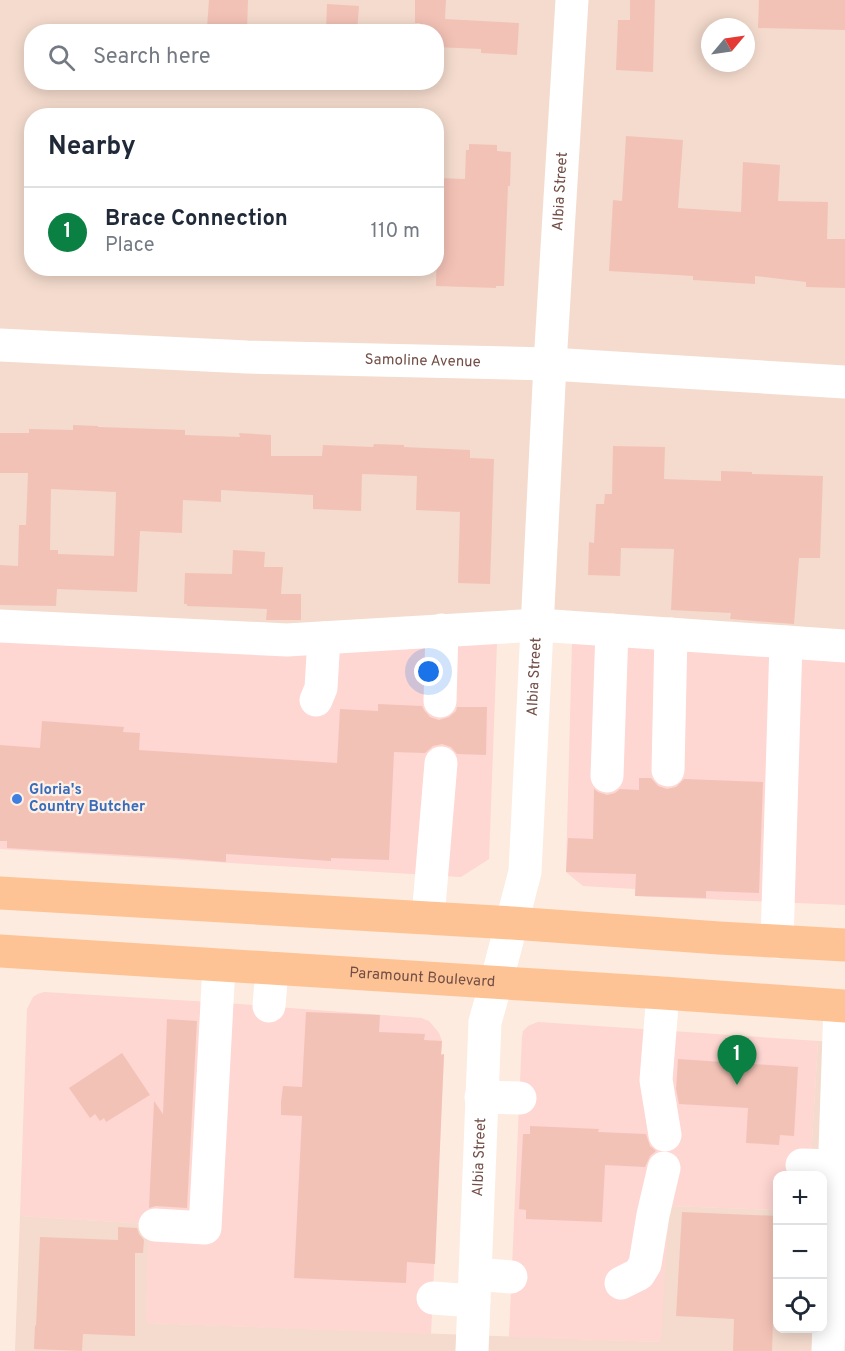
<!DOCTYPE html>
<html lang="en">
<head>
<meta charset="utf-8">
<style>
	:root { --surface:#fff; --page:#f2f2f3; --text:#1f2937; --muted:#747a83; --line:#e0e1e3; --accent:#0b8043 }
	body { margin:0; font-family:Overpass,sans-serif; background:var(--page); color:var(--text) }
	.controls { position:absolute; right:18px; bottom:18px; display:grid; overflow:hidden; border-radius:12px; box-shadow:0 3px 15px #0003 }
	.controls button { width:54px; height:54px; display:grid; place-items:center; padding:0; border:0; border-bottom:2px solid var(--line); background:var(--surface); color:var(--text); font:30px sans-serif }
	.compass { position:absolute; left:701px; top:18px; width:54px; height:54px; border-radius:50%; background:var(--surface); box-shadow:0 3px 15px #0003; rotate:61deg }
	.you { position:absolute; left:429px; top:672px; width:21px; height:21px; margin:-15px; border:4px solid #fff; border-radius:50%; background:#1a73e8; box-shadow:0 0 0 9px #1a73e833 }
	.badge { display:grid; place-items:center; width:39px; height:39px; border-radius:50%; background:var(--accent); color:#fff; font-size:20px; font-weight:700 }
	.pin { position:absolute; translate:-50% -50px; filter:drop-shadow(0 2px 3px #0008) }
	.pin::after { content:''; position:absolute; top:32px; width:21px; height:18px; background:inherit; clip-path:polygon(0 0,100% 0,50% 100%) }
	.list { margin:0; padding:0; list-style:none }
	h2 { display:flex; justify-content:space-between; align-items:center; height:78px; margin:0; padding:0 24px; font-size:26px }
	h2 small { font-size:20px; font-weight:400; color:var(--muted) }
	.list li { display:grid; grid-template-columns:39px 1fr auto; gap:18px; align-items:center; box-sizing:border-box; height:90px; padding:0 24px; border-top:2px solid var(--line) }
	.list b { display:block; font-size:22px; white-space:nowrap }
	.list p { margin:0; font-size:20px; white-space:nowrap; color:var(--muted) }
	.list em { font-size:20px; font-style:normal; color:var(--muted) }
	.icon { flex:none; width:33px; height:33px; fill:none; stroke:currentColor; stroke-width:2; stroke-linecap:round; stroke-linejoin:round }
	.map { position:relative; flex:none; width:845px; height:1351px; overflow:hidden }
	.search { position:absolute; background:var(--surface); box-shadow:0 3px 15px #0003; left:24px; top:24px; width:420px; height:66px; display:flex; align-items:center; gap:15px; box-sizing:border-box; padding:0 21px; border-radius:24px; color:var(--muted); font-size:22px }
	.panel { position:absolute; background:var(--surface); box-shadow:0 3px 15px #0003; left:24px; top:108px; width:420px; height:168px; border-radius:24px }
	.map>svg:first-child { display:block }
</style>
</head>
<body>
<div class="map">
<svg width="845" height="1351" viewBox="0 0 845 1351">
	<rect width="100%" height="100%" fill="#fdebdf"/>
	<!-- residential -->
	<path fill="#f4dbcd" fill-rule="evenodd" d="M0,0h845v631l-545,-4 -300,-13zM710,27h36v36h-36zM32,32h404v50h-404zM32,116h404v152h-404z
		M818,1041l27,1v309h-830l5,-135 129,8 -3,99 514,19 9,-136 108,4 1,118h44v-152l-12,-1z"/>
	<!-- commercial -->
	<path fill="#fed6d2" d="M0,641l497,1 -8,217 -28,18 -461,-28z
		M572,643l273,17v245l-210,-9v-7l-52,-3 -17,-14z
		M44,992l182,11 195,15 8,3 10,12 3,8 -1,13h3l-13,280 -285,-11 2,-99 -128,-8 7,-207 6,-12 5,-3z
		M538,1022l280,19 -8,134 -32,1 -1,34 -108,-4 -8,136 -152,-5 13,-300 1,-6 5,-5z"/>
	<!-- building -->
	<path fill="#f3c2b6" fill-rule="evenodd" d="M209,0h39l-1,30h-2v2h-35v-4h-3z
		M415,0h31l-1,19 74,4 -2,32 -36,-2v-4l-45,-2v-15h-16v-9h-5z
		M630,0h25l-2,72 -37,-2 2,-50h12z
		M759,0h86v30l-87,-2z
		M327,4l32,2 -2,26h-31z
		M626,136l57,4 -5,68 63,4 2,-50 37,3 -2,36 50,1 -1,37h18v49l-39,-1v-5l-51,-6v8l-62,-4v-4l-84,-5 4,-71 9,1z
		M469,144l28,1v6l14,1 -1,34h-2l-4,100h-8v2l-60,-2 2,-108 27,1 1,-29h3z
		M73,425l25,1v1l87,3v5l55,2 -1,-4 32,2v21h51l1,-11 50,2 1,-3 30,1v2l66,3v8l24,1 -4,125 -32,-1 2,-71 -44,-2 1,-34 -55,-2 -1,37 -48,-2v-14l-92,-5v12l-38,-2 -1,33 -42,-2 -3,61 -80,-3 -1,17 -56,-1v-40l18,1 1,-41h7l2,-52h-28v-40h29v-4l44,1zM51,489l65,3 -2,64 -56,-2v-4h-8z
		M613,446l52,1 -1,32 57,2v-10l31,1v2l71,2 -3,82h-21l-5,66 -64,-5 1,-6 -60,-3 3,-61 -53,-1 -1,28 -32,-1 1,-33 5,1 2,-39h8l1,-10h7z
		M233,550l32,2 -1,15h19l-2,27h20v26h-35l1,-11 -80,-3v-2h-3l1,-31 47,1z
		M378,704l44,2 2,4 6,7 9,3 10,-3 7,-6 1,-4h30l-1,48 -29,-1 -6,-7 -9,-3 -9,2 -8,7 -31,-1 -5,108 -58,-2v3l-105,-7v8l-50,-4 -169,-10v-7h-7v-96l40,3 2,-27 82,6 -1,5 17,1 -1,17 198,13 3,-54 38,2z
		M639,778h12l7,8 9,3 9,-2 8,-8 79,3 -4,111 -53,-2v7l-71,-2 1,-22 -70,-2 2,-34 25,1 1,-50 4,3 9,3 8,-2 5,-4 19,1z
		M306,1012l74,3 -1,17 46,2 -1,6 18,1 -1,14 3,-1 -9,210 -28,-2 -1,21 -112,-5 8,-162 -21,-1v-13l2,-16 19,1z
		M167,1019l30,2 -10,187 -31,-2 -7,2 5,-107 9,13z
		M122,1053l28,42 -44,27 -2,-4 -4,3 -5,-7 -5,4 -21,-30z
		M678,1059l120,8 -4,69 -14,-1 -1,10 -33,-2 2,-35 -69,-4 -3,-15z
		M530,1126l69,3 -1,3 48,2 4,12 6,5 -6,5 -5,11 -40,-2 -3,57 -76,-3v-9l-7,-1 4,-75h7z
		M682,1212l95,4v105h-4l-1,30h-39l1,-32 -58,-3z
		M118,1227l19,1 2,6 5,6 -1,13h-8v83l-52,-2 -1,17 -48,-2 1,-24 1,1 4,-89 78,3z"/>
	<g fill="none" stroke-linecap="round" stroke-linejoin="round">
		<!-- minor -->
		<g stroke="#fff" stroke-width="33">
			<path id="s1" d="M0,345l247,12 303,7 295,18"/>
			<path d="M0,626l287,14 251,-15 307,21"/>
			<path d="M316,700l5,-12 3,-50"/>
			<path d="M440,701l2,-71"/>
			<path d="M668,770l3,-136"/>
			<path d="M607,776l5,-146"/>
			<path d="M428,918l13,-155"/>
			<path d="M777,942l9,-300"/>
			<path d="M663,993l-7,87 9,55"/>
			<path d="M269,1006l3,-38"/>
			<path d="M481,1097l39,1"/>
			<path d="M802,1165l33,1"/>
			<path d="M155,1225l50,3 14,-263"/>
			<path d="M475,1274l36,3"/>
			<path d="M621,1283l18,-9 6,-10 8,-49 11,-47"/>
			<path d="M433,1298l41,3"/>
			<path id="s2" d="M472,1351l13,-329 11,-39 29,-111 25,-508 22,-364"/>
			<path d="M828,1351l12,-345"/>
		</g>
		<!-- major -->
		<g stroke="#fec394" stroke-width="33">
			<path d="M0,893l512,30 207,15 126,7"/>
			<path id="s3" d="M0,951l663,42 182,13"/>
		</g>
	</g>
	<!-- markers -->
	<circle fill="#3f7fe0" stroke="#fff0e5" stroke-width="2" cx="17" cy="799" r="6"/>
	<g text-anchor="middle" dominant-baseline="central" stroke-width="4.5" stroke-linejoin="round" paint-order="stroke">
		<!-- street labels -->
		<g font-size="15" fill="#734e46" stroke="#fff0e5">
			<text stroke="none"><textPath href="#s2" startOffset="1166">Albia Street</textPath></text>
			<text stroke="none"><textPath href="#s1" startOffset="423">Samoline Avenue</textPath></text>
			<text stroke="none"><textPath href="#s2" startOffset="680">Albia Street</textPath></text>
			<text stroke="none"><textPath href="#s3" startOffset="423">Paramount Boulevard</textPath></text>
			<text stroke="none"><textPath href="#s2" startOffset="194">Albia Street</textPath></text>
		</g>
		<!-- shop labels -->
		<g font-size="15" font-weight="bold" fill="#366cbe" stroke="#fff0e5" text-anchor="start">
			<text x="29" y="790">Gloria's<tspan x="29" dy="17">Country Butcher</tspan></text>
		</g>
	</g>
</svg>
<div class="controls">
<button>+</button>
<button>−</button>
<button><svg class="icon" aria-label="locate" viewBox="0 0 24 24"><circle cx="12" cy="12" r="6"/><path d="M12 2v4M12 18v4M2 12h4M18 12h4"/></svg></button>
</div>
<svg class="compass" viewBox="-18 -18 36 36"><path d="M0-13l5 13h-10z" fill="#e53935"/><path d="M0 13l5-13h-10z" fill="#747a83"/></svg>
<div class="you"></div>
<div class="pin badge" style="left:737px;top:1085px">1</div>
<div class="search"><svg class="icon" aria-label="search" viewBox="0 0 24 24"><circle cx="10" cy="10" r="6"/><path d="M15 15l6 6"/></svg>Search here</div>
<section class="panel">
<h2>Nearby<small></small></h2>
<ul class="list">
<li><span class="badge">1</span><div><b>Brace Connection</b><p>Place</p></div><em>110 m</em></li>
</ul>
</section>
</div>
</body>
</html>
